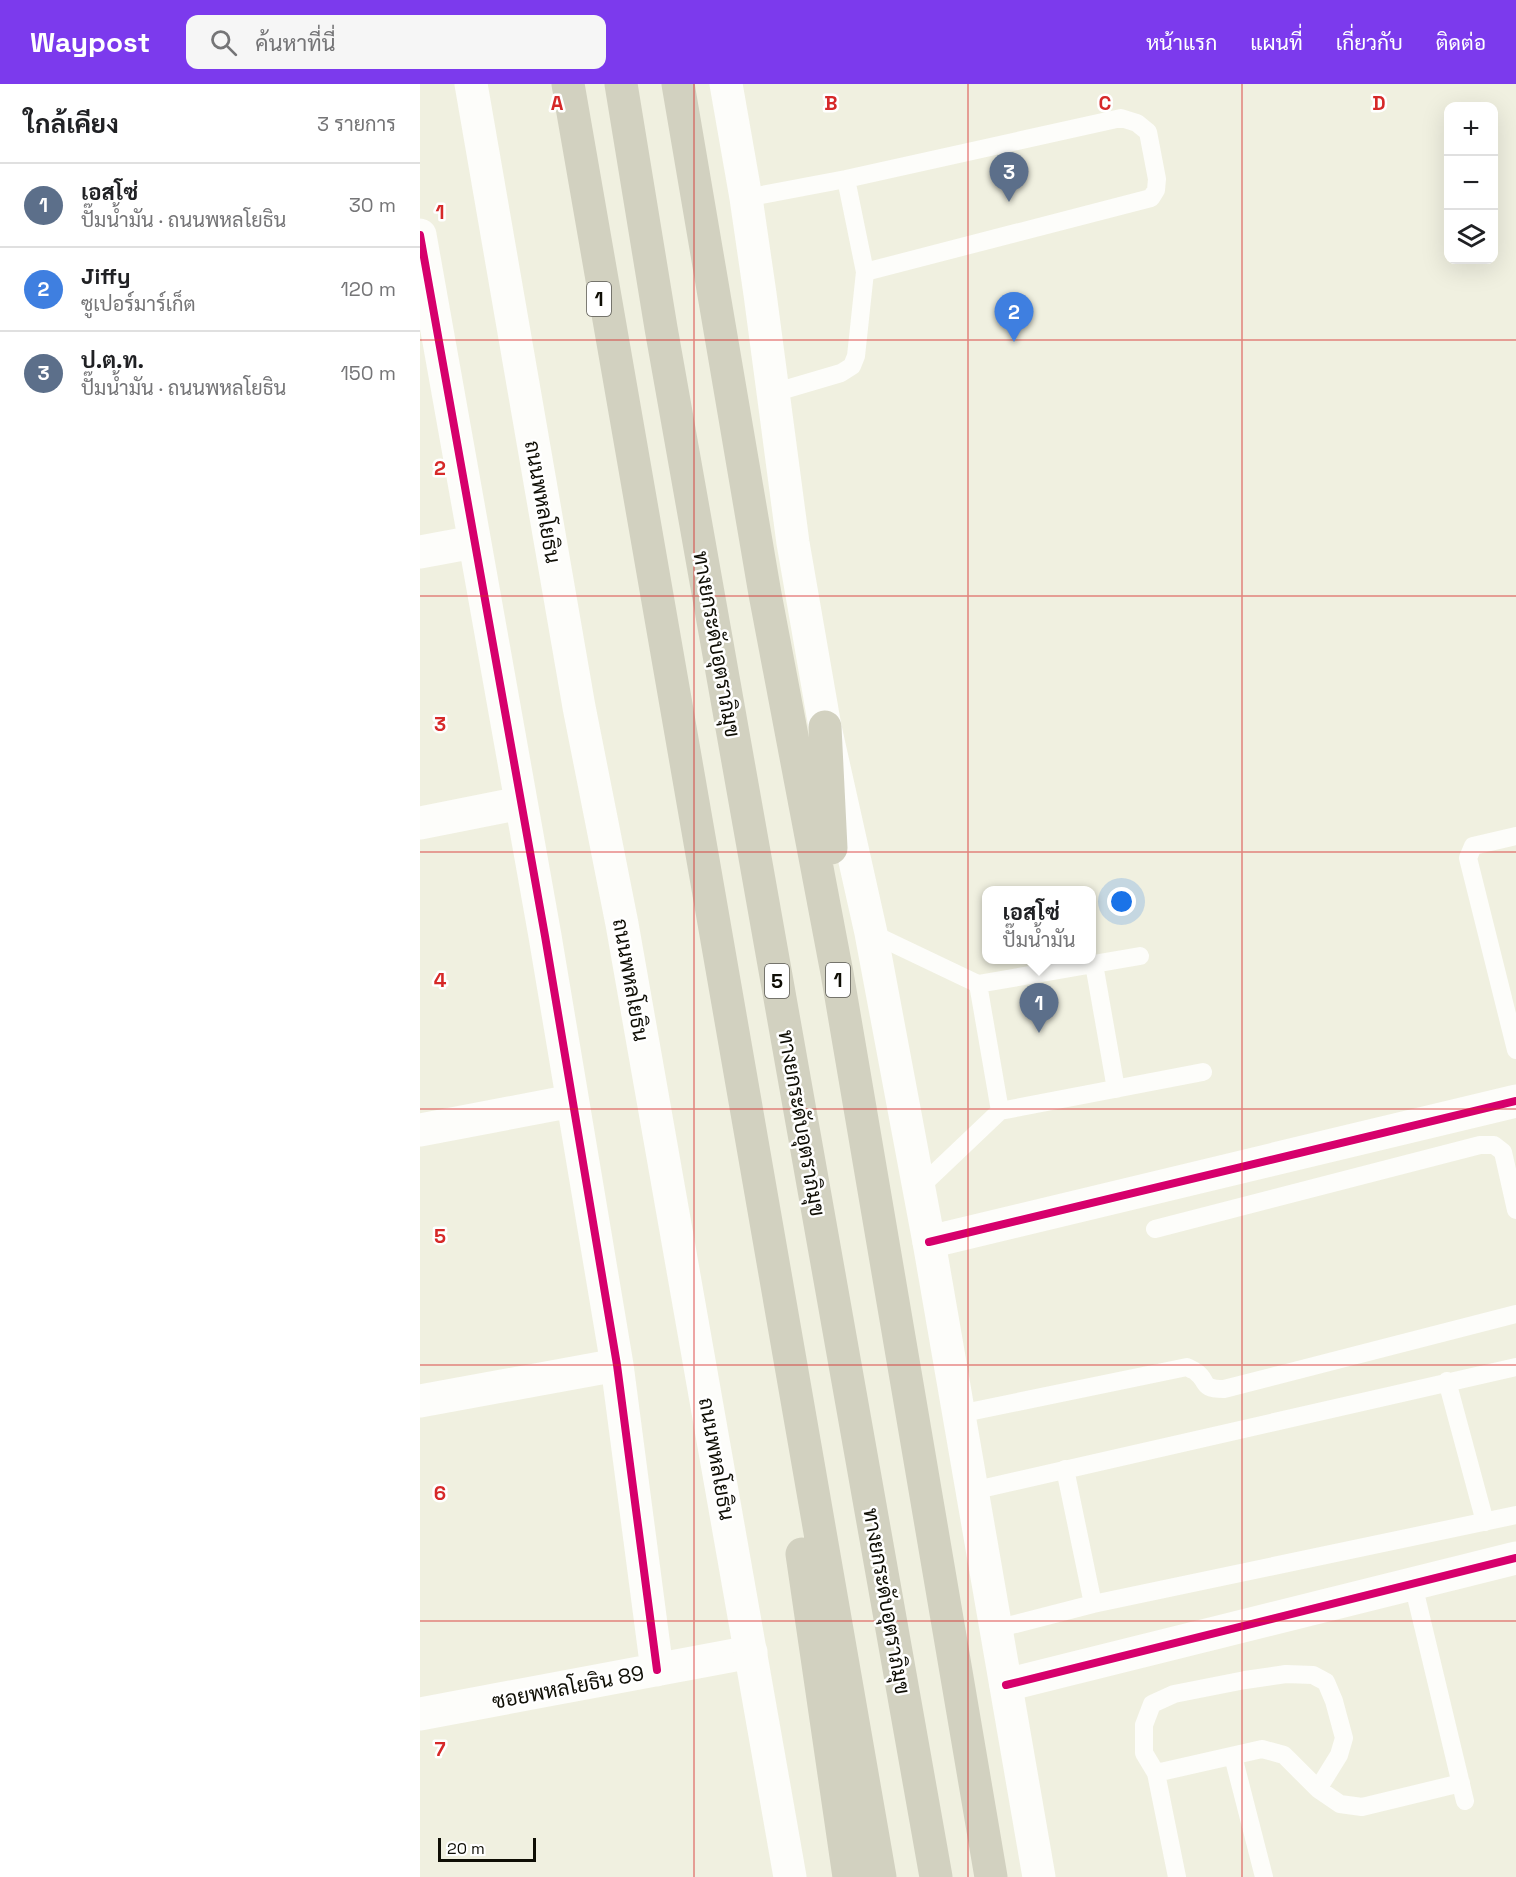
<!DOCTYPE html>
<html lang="th">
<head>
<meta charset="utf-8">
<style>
	:root { --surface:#fff; --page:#f6f6f6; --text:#202124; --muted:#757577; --line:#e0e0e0; --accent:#7c3aed }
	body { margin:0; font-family:"Space Grotesk",Sarabun,sans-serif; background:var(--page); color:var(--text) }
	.controls { position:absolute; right:18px; top:18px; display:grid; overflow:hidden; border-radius:12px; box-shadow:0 6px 24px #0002 }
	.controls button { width:54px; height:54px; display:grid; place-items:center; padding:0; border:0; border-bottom:2px solid var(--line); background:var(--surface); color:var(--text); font:30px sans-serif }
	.scale { position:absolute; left:18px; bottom:15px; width:98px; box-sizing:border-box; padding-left:6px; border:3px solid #0f0e05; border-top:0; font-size:16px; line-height:21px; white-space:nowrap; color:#0f0e05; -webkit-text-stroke:4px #fff; paint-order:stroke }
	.you { position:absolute; left:702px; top:818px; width:21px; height:21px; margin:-15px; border:4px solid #fff; border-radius:50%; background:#1a73e8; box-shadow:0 0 0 9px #1a73e833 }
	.badge { display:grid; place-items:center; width:39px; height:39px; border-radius:50%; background:var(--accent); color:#fff; font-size:20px; font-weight:700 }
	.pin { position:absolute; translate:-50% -50px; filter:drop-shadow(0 2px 3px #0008) }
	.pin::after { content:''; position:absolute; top:32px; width:21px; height:18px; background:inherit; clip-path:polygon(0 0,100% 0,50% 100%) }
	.popup { position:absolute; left:562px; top:802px; width:114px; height:78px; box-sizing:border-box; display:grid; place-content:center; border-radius:12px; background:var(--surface); filter:drop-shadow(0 2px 4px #0005); font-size:20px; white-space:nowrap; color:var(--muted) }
	.popup b { font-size:22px; color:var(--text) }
	.popup::after { content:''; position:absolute; left:50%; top:100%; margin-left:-12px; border:12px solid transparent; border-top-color:var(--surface) }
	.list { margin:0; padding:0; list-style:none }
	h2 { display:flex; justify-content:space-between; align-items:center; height:78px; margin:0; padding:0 24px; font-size:26px }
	h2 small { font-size:20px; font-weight:400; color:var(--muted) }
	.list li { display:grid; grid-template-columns:39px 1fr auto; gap:18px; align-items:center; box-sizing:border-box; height:84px; padding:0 24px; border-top:2px solid var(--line) }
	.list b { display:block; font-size:22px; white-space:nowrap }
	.list p { margin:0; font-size:20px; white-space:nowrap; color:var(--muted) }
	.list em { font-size:20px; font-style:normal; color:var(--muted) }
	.icon { flex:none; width:33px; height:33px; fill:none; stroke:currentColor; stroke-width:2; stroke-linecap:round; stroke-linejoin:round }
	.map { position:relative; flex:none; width:1096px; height:1793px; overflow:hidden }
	header { display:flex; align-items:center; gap:36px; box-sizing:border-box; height:84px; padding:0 30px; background:var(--accent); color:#fff }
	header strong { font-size:28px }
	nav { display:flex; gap:33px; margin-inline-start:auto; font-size:21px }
	.search { width:420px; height:54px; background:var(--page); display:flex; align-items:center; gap:15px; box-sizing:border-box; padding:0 21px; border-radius:12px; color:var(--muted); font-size:22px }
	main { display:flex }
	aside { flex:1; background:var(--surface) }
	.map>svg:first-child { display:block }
</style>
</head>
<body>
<header>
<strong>Waypost</strong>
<div class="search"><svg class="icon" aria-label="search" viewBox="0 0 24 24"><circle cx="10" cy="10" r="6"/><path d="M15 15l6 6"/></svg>ค้นหาที่นี่</div>
<nav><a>หน้าแรก</a><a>แผนที่</a><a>เกี่ยวกับ</a><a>ติดต่อ</a></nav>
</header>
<main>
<aside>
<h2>ใกล้เคียง<small>3 รายการ</small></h2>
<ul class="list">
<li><span class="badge" style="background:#5c6f8a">1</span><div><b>เอสโซ่</b><p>ปั๊มน้ำมัน · ถนนพหลโยธิน</p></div><em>30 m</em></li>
<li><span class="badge" style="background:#3f7fe0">2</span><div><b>Jiffy</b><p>ซูเปอร์มาร์เก็ต</p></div><em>120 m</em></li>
<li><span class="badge" style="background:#5c6f8a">3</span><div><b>ป.ต.ท.</b><p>ปั๊มน้ำมัน · ถนนพหลโยธิน</p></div><em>150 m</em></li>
</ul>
</aside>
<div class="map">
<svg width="1096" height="1793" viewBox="0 0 1096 1793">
	<rect width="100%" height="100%" fill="#f0f0e0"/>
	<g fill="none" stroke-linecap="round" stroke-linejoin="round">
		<!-- lane -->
		<path stroke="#fdfdfa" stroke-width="18" d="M326,114l100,-19 275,-61 16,5 11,9 9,47 -1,11 -5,8 -286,74
			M353,309l68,-20 11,-7 4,-10 9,-84 -19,-93
			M1096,752l-43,10 -5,12 48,192
			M451,849l107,51 22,127 -81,77
			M674,880l22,125
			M558,900l162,-28
			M580,1027l203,-39
			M735,1145l325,-84h14l9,7 13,58
			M1027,1297l38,141
			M539,1330l228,-47c3,2 7,3 9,5 13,9 3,17 28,17l292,-75
			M645,1385l28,135
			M552,1407l544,-124
			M993,1500l52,217
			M576,1545l97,-25 423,-89
			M813,1672l31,121
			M736,1689l106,-24 22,6 34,34 22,15 22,3 99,-24
			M757,1793l-21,-104 -12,-20v-28l8,-21 22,-10 71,-14 41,-6 27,1 13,7 8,19 10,37 -5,17 -21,34"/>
		<!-- street -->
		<path stroke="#fdfdfa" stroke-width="33" d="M0,151l125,701 72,429 40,305
			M0,468l54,-10
			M0,739l101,-20
			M0,1046l152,-29
			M509,1158l587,-141
			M0,1317l197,-36
			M586,1601l510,-127
			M0,1630l331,-62"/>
		<!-- secondary -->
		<path stroke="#fdfdfa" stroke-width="33" d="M51,0l108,623 43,217 168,953
			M306,0l20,114 14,96 33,249 32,184 46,206 58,309 110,635"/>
		<!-- highway -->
		<path stroke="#d2d1c0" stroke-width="33" d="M148,0l312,1793
			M201,0l40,244 275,1549
			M258,0l87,510 72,379 154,904
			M405,643l6,121
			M382,1470l47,323"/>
		<defs>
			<path id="cycleway" d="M0,151l125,701 72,429 40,305
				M509,1158l587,-141
				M586,1601l510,-127"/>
		</defs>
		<!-- cycleway casing -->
		<use href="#cycleway" stroke="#fff" stroke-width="11"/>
		<!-- cycleway -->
		<use href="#cycleway" stroke="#d6006c" stroke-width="8"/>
	</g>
	<!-- grid -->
	<path fill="none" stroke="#d62828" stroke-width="1.5" stroke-opacity="0.55" d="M274,0v1793M548,0v1793M822,0v1793M0,256h1096M0,512h1096M0,768h1096M0,1025h1096M0,1281h1096M0,1537h1096"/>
	<g text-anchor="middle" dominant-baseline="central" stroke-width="5" stroke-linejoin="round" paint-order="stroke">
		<!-- shield labels -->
		<g fill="#fff" stroke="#575650" stroke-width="1.5">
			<rect x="167" y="198" width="24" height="34" rx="4.5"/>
			<rect x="406" y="879" width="24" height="34" rx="4.5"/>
			<rect x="345" y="880" width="24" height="34" rx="4.5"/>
		</g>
		<g font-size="20" font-weight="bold" fill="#0f0e05">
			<text x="179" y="215">1</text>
			<text x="418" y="896">1</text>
			<text x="357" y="897">5</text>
		</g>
		<!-- street labels -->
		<g font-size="21" fill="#0f0e05" stroke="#fff">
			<text transform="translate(123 418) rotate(80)">ถนนพหลโยธิน</text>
			<text transform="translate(297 560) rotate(80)">ทางยกระดับอุตราภิมุข</text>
			<text transform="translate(211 896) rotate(80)">ถนนพหลโยธิน</text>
			<text transform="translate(382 1039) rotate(80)">ทางยกระดับอุตราภิมุข</text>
			<text transform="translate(297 1375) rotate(80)">ถนนพหลโยธิน</text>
			<text transform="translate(467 1517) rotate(80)">ทางยกระดับอุตราภิมุข</text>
			<text transform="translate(148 1603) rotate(-11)">ซอยพหลโยธิน 89</text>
		</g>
	</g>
	<g font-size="20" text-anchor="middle" font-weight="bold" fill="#d62828" stroke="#fff" stroke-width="5" stroke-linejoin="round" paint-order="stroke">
		<text x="137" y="26">A</text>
		<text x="411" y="26">B</text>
		<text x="685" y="26">C</text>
		<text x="959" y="26">D</text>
		<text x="20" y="135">1</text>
		<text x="20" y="391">2</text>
		<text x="20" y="647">3</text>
		<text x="20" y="903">4</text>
		<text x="20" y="1159">5</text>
		<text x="20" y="1416">6</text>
		<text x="20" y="1672">7</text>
	</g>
</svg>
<div class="controls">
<button>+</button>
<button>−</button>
<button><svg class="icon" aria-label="layers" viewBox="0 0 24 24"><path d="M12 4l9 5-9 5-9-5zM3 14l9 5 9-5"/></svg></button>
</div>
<div class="scale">20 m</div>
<div class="you"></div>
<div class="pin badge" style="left:619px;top:949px;background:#5c6f8a">1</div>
<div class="popup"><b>เอสโซ่</b>ปั๊มน้ำมัน</div>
<div class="pin badge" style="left:594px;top:258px;background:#3f7fe0">2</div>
<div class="pin badge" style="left:589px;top:118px;background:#5c6f8a">3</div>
</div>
</main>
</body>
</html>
